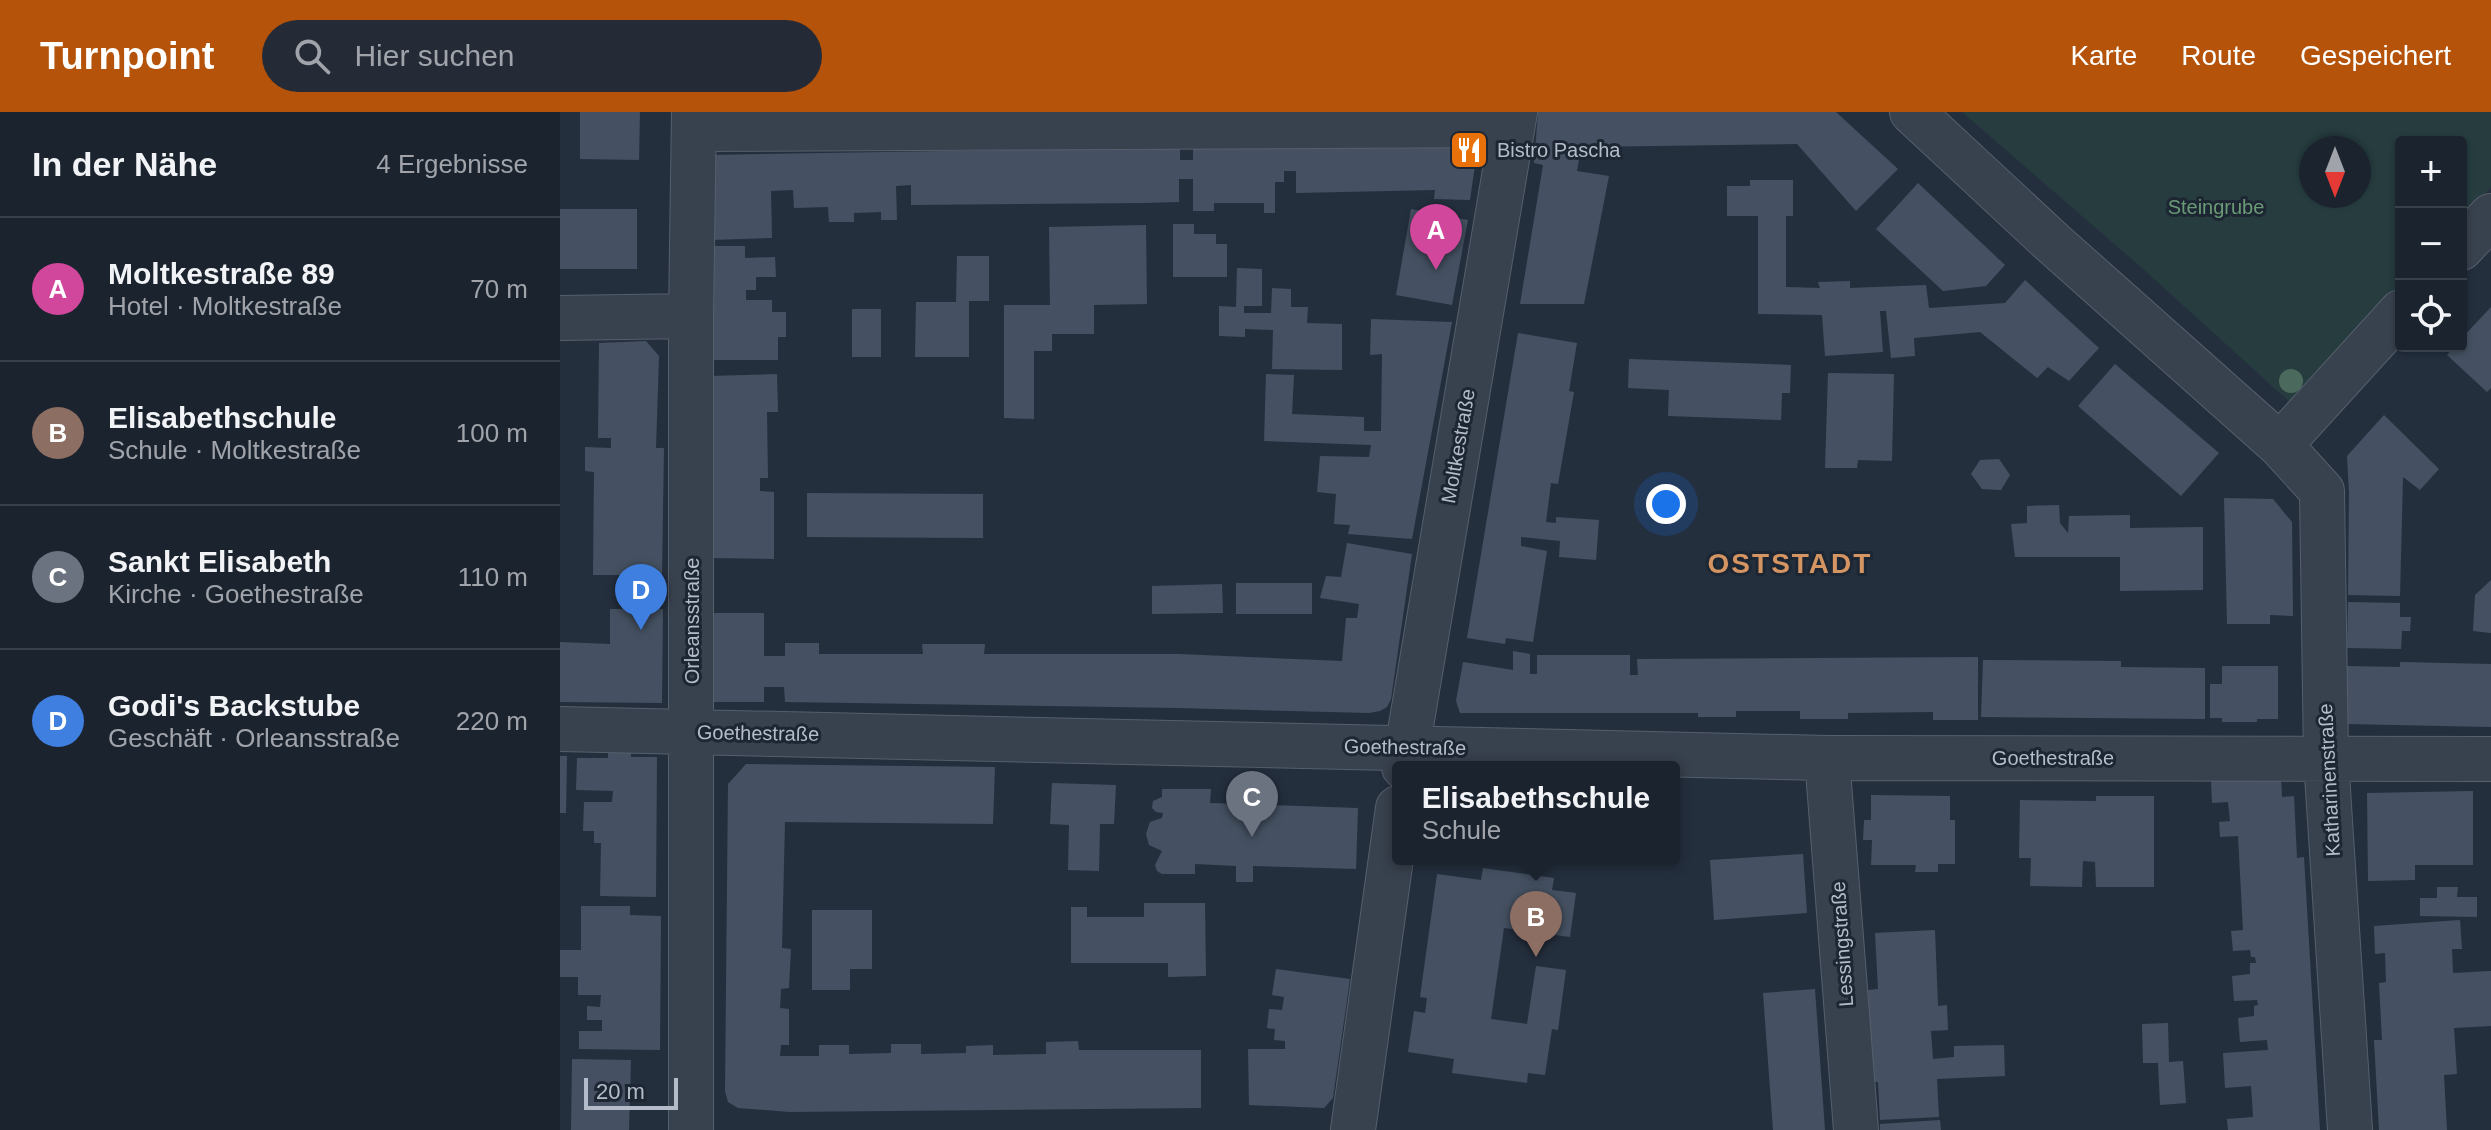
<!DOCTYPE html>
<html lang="de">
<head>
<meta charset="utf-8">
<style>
	:root { --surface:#1b232e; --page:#242b36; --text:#f1f3f6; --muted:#a0a4aa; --line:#39404a; --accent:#b45309 }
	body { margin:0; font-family:Helvetica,sans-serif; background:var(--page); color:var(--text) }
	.controls { position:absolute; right:24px; top:24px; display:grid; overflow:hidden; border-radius:8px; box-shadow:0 2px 6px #0004 }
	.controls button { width:72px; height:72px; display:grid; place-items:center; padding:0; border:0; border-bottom:2px solid var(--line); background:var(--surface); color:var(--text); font:40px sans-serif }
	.compass { position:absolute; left:1739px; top:24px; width:72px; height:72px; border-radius:50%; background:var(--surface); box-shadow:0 2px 6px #0004; rotate:180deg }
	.scale { position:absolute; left:24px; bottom:20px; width:94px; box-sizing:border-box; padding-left:8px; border:4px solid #b4bcc9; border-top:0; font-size:22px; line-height:28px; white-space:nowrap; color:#b4bcc9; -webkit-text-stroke:6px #1d2633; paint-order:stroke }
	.you { position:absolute; left:1106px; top:392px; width:28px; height:28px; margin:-20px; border:6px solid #fff; border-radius:50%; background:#1a73e8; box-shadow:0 0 0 12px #1a73e833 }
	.badge { display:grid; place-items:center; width:52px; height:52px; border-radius:50%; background:var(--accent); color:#fff; font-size:26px; font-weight:700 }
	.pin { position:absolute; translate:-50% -66px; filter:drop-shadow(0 2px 4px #0008) }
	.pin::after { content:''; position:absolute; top:42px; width:28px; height:24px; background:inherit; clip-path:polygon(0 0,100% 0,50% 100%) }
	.popup { position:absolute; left:832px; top:649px; width:288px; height:104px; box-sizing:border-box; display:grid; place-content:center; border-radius:8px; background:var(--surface); filter:drop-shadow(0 2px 6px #0005); font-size:26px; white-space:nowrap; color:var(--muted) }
	.popup b { font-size:30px; color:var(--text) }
	.popup::after { content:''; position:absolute; left:50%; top:100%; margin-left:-16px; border:16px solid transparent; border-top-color:var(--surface) }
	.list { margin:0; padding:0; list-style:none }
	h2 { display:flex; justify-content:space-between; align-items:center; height:104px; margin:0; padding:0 32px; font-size:34px }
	h2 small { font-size:26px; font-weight:400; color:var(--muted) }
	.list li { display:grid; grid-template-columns:52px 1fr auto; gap:24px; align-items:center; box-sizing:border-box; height:144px; padding:0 32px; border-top:2px solid var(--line) }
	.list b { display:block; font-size:30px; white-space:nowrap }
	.list p { margin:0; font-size:26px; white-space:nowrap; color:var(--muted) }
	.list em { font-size:26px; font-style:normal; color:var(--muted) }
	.icon { flex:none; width:44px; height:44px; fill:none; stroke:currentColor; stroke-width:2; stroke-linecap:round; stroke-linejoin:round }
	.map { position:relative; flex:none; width:1931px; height:1018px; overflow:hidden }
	header { display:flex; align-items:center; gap:48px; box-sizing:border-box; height:112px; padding:0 40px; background:var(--accent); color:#fff }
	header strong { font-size:38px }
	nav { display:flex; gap:44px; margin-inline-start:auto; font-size:28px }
	.search { width:560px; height:72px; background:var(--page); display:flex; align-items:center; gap:20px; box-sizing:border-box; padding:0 28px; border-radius:44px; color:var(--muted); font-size:30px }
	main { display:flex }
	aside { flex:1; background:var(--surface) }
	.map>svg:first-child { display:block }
</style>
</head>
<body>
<header>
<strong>Turnpoint</strong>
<div class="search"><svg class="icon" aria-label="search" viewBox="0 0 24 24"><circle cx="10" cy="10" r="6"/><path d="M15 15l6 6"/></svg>Hier suchen</div>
<nav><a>Karte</a><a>Route</a><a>Gespeichert</a></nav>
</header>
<main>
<aside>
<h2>In der Nähe<small>4 Ergebnisse</small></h2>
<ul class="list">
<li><span class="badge" style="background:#d1479c">A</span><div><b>Moltkestraße 89</b><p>Hotel · Moltkestraße</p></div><em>70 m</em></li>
<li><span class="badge" style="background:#8d6e63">B</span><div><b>Elisabethschule</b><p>Schule · Moltkestraße</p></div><em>100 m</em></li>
<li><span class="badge" style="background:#6b7280">C</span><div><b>Sankt Elisabeth</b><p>Kirche · Goethestraße</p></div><em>110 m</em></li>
<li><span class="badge" style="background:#3f7fe0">D</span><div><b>Godi's Backstube</b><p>Geschäft · Orleansstraße</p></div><em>220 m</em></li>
</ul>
</aside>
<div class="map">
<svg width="1931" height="1018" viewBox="0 0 1931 1018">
	<rect width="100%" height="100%" fill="#242f3e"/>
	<!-- green -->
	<path fill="#263c3f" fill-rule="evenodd" d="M1402,0h529v76l-30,33v-79h-60v145l-107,119 -151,-137zM1751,36h48v48h-48z"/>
	<!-- building -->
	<path fill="#455162" d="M20,0h60l-1,48 -59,-1z
		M978,0h298l62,57 -42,42 -59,-67 -216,3 -4,24 32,5 -25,128h-64l23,-139 -9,-2z
		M863,34l42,2 11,10 -6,42 -36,-1 1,-9 -139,3v-22h-12v11h-9v31h-11v-10h-50v8h-21v-32h-14v23l-35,1 -233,2v-20l-15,1 1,34h-16v-8l-27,1v9h-25l-1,-15 -34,1 -1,-18 -22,1 1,47 -60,2 -2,-85 470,-8v13h13v-13z
		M1190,68h43v36h-7v71l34,1 -2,-6 32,-1v7l76,-3 3,23 76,-5 20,-23 74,68 -30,33 -21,-14 -11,11 -57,-46 -66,6 1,18 -24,2 -5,-47h-6l3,41 -58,4 -3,-41 -64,-1v-98h-31v-30h23z
		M1358,71l87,82 -19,21 -43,5 -67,-62z
		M0,97h77v60h-77z
		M851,97l57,11 -16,85 -56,-10z
		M613,112h21v10h22v10h11v33h-54z
		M586,113l1,79 -53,1v29h-42v17h-18v68l-30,-1v-113h46l-1,-78z
		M149,134h36v12l30,-1 1,20h-20v13h-10v10h26v12h14v25h-8v23h-67z
		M397,144h32v45h-20v56h-54l1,-55h40z
		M677,156l25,1v37h-18v7h27l1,-25 19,1v18h17l-1,16 35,1v46l-70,-1 1,-39 -28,-1v8l-26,-1v-30l17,1z
		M1931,195v81l-4,4 -40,-37 8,-9h6v-7z
		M292,197h29v48h-29z
		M811,207l81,3 -40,217 -64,-5 2,-9 -16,-1 2,-30 -19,-2 3,-36 49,1 2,-12 -107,-4 2,-67 28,1 -2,39 72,3v14h17l1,-77 -12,1z
		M958,221l59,10 -8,48 5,1 -16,92 -7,-1 -5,39 10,1v-6l43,3 -3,40 -37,-3 1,-16 -39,-4v9l26,5 -7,46 -7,45 -27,-4 -1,6 -38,-6z
		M86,229l13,15 -3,92h8l-2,127h-69l1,-103 -9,-1v-24l26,1v-10h-13l1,-95z
		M1069,247l162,6 -1,28h-8l-1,27 -113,-4 1,-26 -41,-2z
		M1555,252l104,89 -38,43 -103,-90z
		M1268,261l66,1 -2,87 -34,-1 -1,8h-32z
		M217,262l1,38h-11l1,66h-8v13l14,1v67l-64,-1 -1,-182z
		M1824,303l55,54 -19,21 -17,-13 -3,119 -52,-1 1,-103 -2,-36z
		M1439,347l11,16 -9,15 -19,-1 -11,-15 9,-14z
		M247,381l176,1v44l-176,-1z
		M1664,386l49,1 19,23 1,94 -23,-1v9h-43z
		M1499,393l1,18 8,10 1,-17 61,-1v13l73,-1v63l-83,1v-34h-105l-4,-33 16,-1v-17z
		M787,431l65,11 -21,145 -4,8 -7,4 -11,2 -190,-5 -394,-6 -1,-15h-20v15h-52l-1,-89h53v43h21v-13h34v11h104l-1,-10h63l-1,10h195l163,7 4,-43h11l2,-14 -39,-6 6,-22 15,1z
		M1931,468v53l-18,-2 2,-36z
		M676,471h76v31h-76z
		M662,472l1,29 -71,1v-28z
		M1788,490l52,1v14h11l-1,14h-8l-1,18 -54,-1z
		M50,497h53l-1,94 -102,-1v-60l50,2z
		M953,539l17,3v20h7v-19h93v20h8l-1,-16 341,-2v63h-45v-8l-85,1v6h-48v-8h-64v6h-38v-4h-238l-4,-12 7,-39 50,8z
		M1423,548l138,1v6l84,1v51l-224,-2z
		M1840,550l91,2v63l-144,-3v-58l53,1z
		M1662,554h56v53h-21v3h-35v-4h-12v-34h12z
		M48,636h23v9h26l-1,140 -56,-1 1,-53h-7v-12h-11l1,-29h28l1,-11 -37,-1 1,-32h31z
		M0,644h7l-1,57h-6z
		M186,652l249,3 -2,57 -208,-2 -3,126 9,1 -2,39 -8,1 -1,19 9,1v36h-8l-1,11h39v-11h30v9l42,-1v-9h30v10l45,-1v-7l27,-1v10l53,-1v-12l32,-1 1,9h122v58l-411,4 -52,-4 -10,-6 -3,-11 3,-307z
		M1721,664l1,21 12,-1 3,62 7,-1 16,273h-92l-1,-11 26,-2 -1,-18 -1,-13 -26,2 -2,-35 45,-3 -1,-10 -27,2 -2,-24 16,-2v-10l4,-1 -1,-5 -23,1 -2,-25 18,-2v-11h6l-1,-6h-4l-1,-7 -17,1 -2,-20 12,-1 -5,-94 -18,1 -1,-15 11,-1 -2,-19 -16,1 -1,-23z
		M492,671l64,2 -2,39h-14l-1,47 -31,-1 1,-45 -19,-1z
		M602,677h49l-1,14 148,5 -2,61 -103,-3v16h-17v-16l-41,-2v10h-33l-5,-3 -2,-6 7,-14 -13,-6 -3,-11 4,-12 12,-4 1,-5 -7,-1 -4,-4 1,-7 9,-4z
		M1913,679v74h-58v15l-47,1 -1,-88z
		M1311,683l79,1v24h5v44h-17v8h-23l1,-7h-45l1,-25h-9l1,-20h7z
		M1536,684h58v91h-58l-1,-25 -12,-1 -1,26 -52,-1 1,-28h-12l1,-58 76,1z
		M1243,742l4,59 -93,7 -4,-60z
		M923,756l71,10 -2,12 24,3 -6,44 -66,-9 -13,91 36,5 9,-58 30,4 -8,60 -6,-1 -7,46 -17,-2 -1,10 -75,-10 2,-14 -46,-7 6,-41 11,2 2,-15 -7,-1 17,-123 44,6z
		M1877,775h21l-1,10h20v20l-57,-1v-18h17z
		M584,791h61l1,73 -38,1v-14h-97v-56h16v10h57z
		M21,794h49v9l31,1 -1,134 -81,-1v-18h23v-11h-15v-14l13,1 1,-12h-23v-18h-18v-27h21z
		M252,798h60v59h-22v21h-38z
		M1900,808l2,29h-10l1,24 38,-2v55l-37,2 3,46 -13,1 3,55h-68l-5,-90h8l-3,-57 7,-1 -1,-29 -10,1 -1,-28z
		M1375,818l3,76 9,-1 1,25 -17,1 2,28 21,-2v-11l50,-1 1,31 -68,3 2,38 -59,3 -2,-38h-5l-5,-92 10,-1 -3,-56z
		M716,857l74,10 -17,119 -9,10 -75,-3 -1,-56h37v-8l-11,-1 1,-11 -8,-1 2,-19 13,1 2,-13 -12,-2z
		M1255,877l10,141h-52l-10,-137z
		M1608,911l1,39 14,-1 3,42 -26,2 -2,-42h-15l-1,-39z
		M12,947l59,1 -2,70h-58z
		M1380,1008l1,10h-61v-6z"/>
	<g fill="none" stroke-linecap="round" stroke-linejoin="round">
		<defs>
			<path id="minor" d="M1352,0l141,131 227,202 42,46 4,268 24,371
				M134,17l818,-4
				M1901,136l30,-32
				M0,206l131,-2
				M1720,333l121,-133
				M0,617l1267,29 664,1
				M1267,646l29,372
				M844,655l111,-655
				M131,1018v-814l3,-204
				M793,1018l45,-322"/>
		</defs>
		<!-- minor casing -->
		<use href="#minor" stroke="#565f6c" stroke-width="46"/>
		<!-- minor -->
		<use href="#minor" stroke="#38414e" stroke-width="44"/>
	</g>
	<!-- trees -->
	<circle fill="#4b6a5d" cx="1731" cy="269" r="12"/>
	<!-- icons -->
	<defs>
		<symbol id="restaurant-square" viewBox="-11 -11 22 22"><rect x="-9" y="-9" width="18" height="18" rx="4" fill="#e8710a" stroke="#1d2633"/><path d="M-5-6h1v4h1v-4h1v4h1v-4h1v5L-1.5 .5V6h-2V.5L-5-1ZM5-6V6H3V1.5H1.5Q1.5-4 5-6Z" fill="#fff"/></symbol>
	</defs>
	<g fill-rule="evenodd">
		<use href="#restaurant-square" x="887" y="16" width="44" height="44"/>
	</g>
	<g text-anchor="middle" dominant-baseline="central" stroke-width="6" stroke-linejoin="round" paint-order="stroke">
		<!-- poi labels -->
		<g font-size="20" fill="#b4bcc9" stroke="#1d2633" text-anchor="start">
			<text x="937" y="38">Bistro Pascha</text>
		</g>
		<!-- park labels -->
		<g font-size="20" fill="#6b9a76" stroke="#1d2633">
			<text x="1656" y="95">Steingrube</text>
		</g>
		<!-- street labels -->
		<g font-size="20" fill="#b4bcc9" stroke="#1d2633">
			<text transform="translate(898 334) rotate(-80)">Moltkestraße</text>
			<text transform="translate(132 509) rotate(-90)">Orleansstraße</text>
			<text transform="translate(198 621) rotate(1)">Goethestraße</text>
			<text transform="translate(845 635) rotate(1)">Goethestraße</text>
			<text x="1493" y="646">Goethestraße</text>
			<text transform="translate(1769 668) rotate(-93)">Katharinenstraße</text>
			<text transform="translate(1282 832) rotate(-94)">Lessingstraße</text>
		</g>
		<!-- district labels -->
		<g font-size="28" font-weight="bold" letter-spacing="2" fill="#d59563" stroke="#1d2633">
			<text x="1230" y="451">OSTSTADT</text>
		</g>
	</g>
</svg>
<div class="controls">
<button>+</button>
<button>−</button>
<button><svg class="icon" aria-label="locate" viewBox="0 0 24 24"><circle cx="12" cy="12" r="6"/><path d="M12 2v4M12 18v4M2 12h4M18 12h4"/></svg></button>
</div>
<svg class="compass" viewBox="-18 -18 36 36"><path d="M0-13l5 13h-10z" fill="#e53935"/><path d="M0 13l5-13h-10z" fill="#a0a4aa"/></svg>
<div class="scale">20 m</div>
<div class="you"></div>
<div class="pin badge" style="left:876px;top:158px;background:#d1479c">A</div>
<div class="pin badge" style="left:976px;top:845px;background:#8d6e63">B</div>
<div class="popup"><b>Elisabethschule</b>Schule</div>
<div class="pin badge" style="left:692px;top:725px;background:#6b7280">C</div>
<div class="pin badge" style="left:81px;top:518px;background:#3f7fe0">D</div>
</div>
</main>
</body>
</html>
